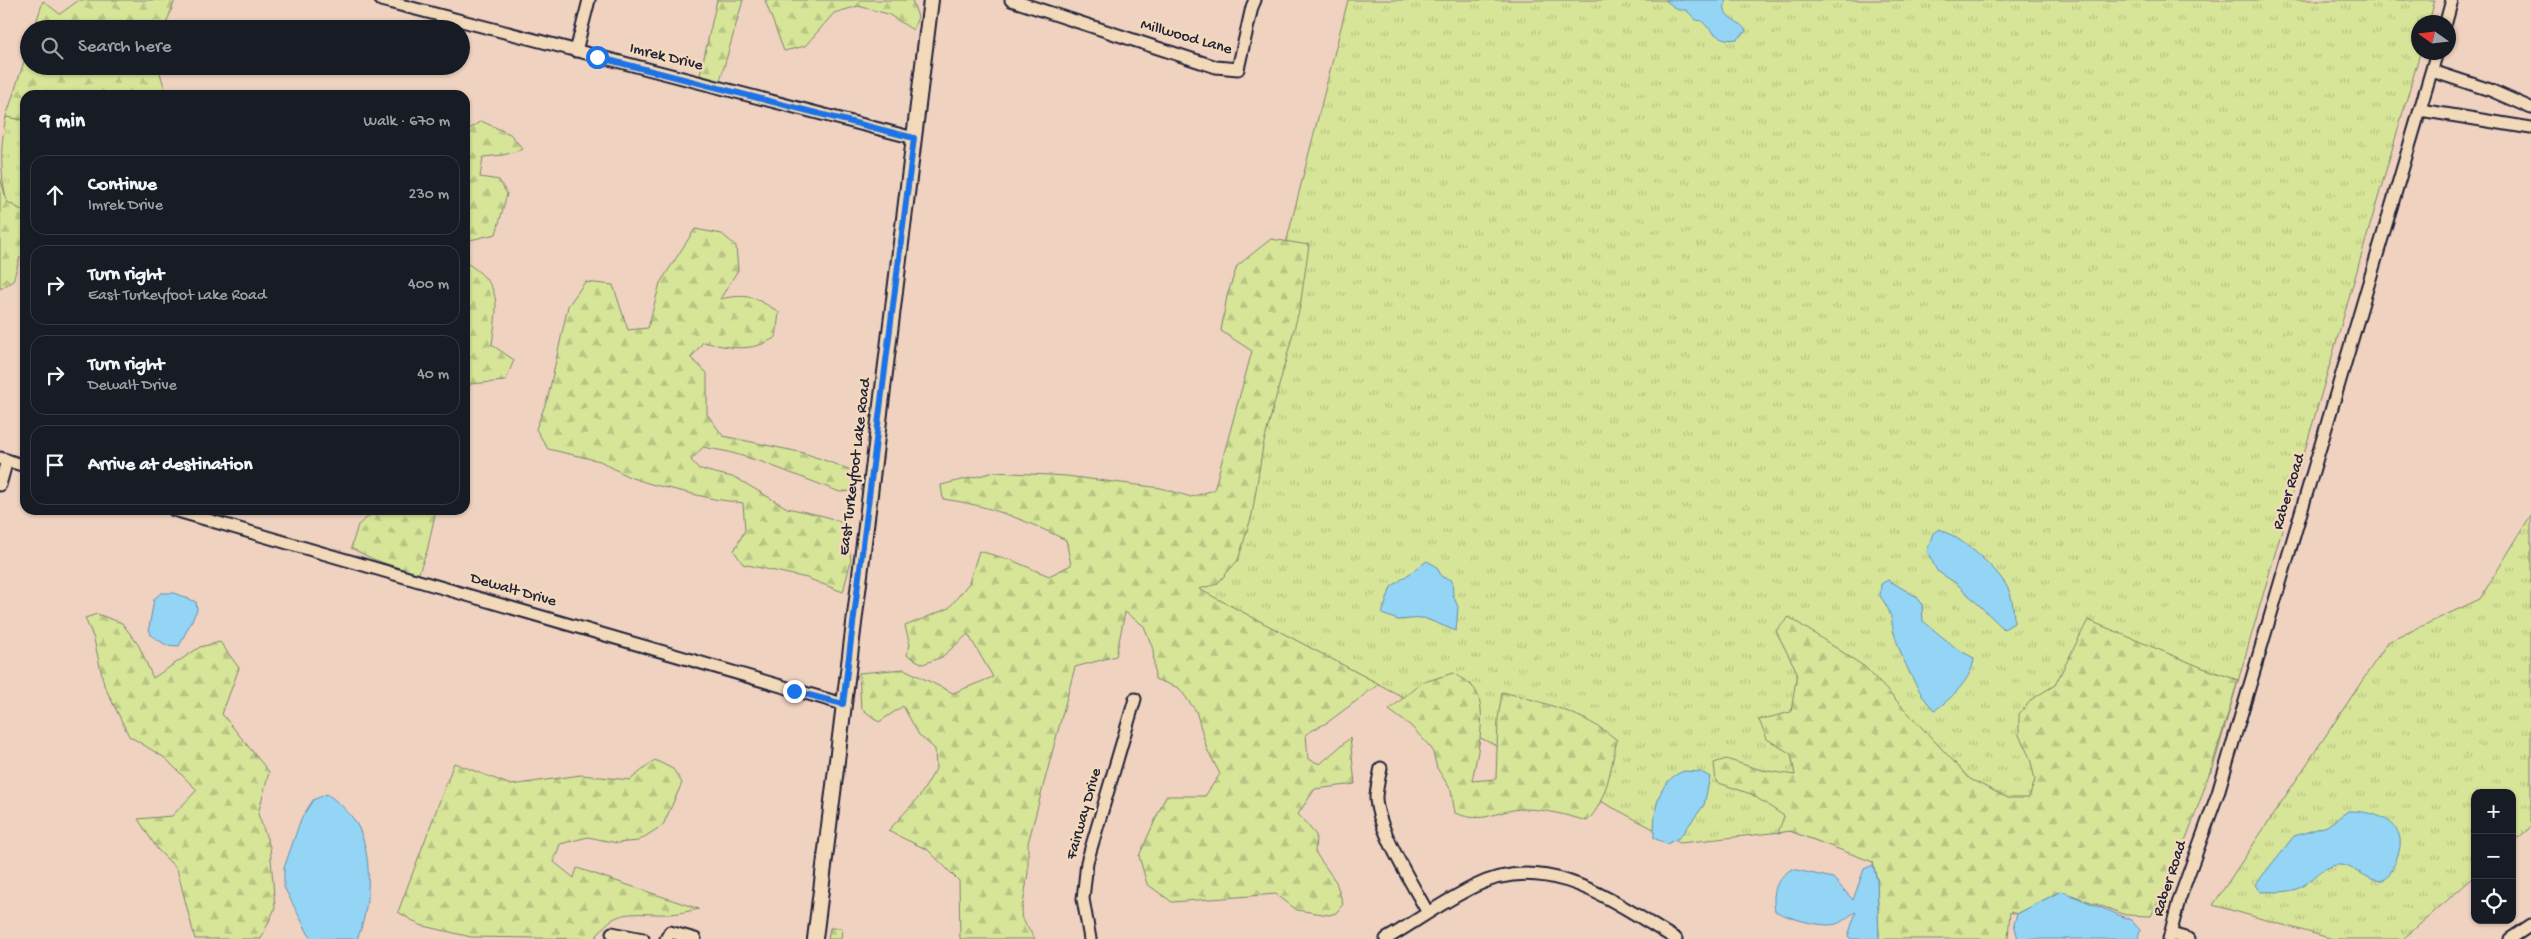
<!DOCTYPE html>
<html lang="en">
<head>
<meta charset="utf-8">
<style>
	:root { --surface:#171b24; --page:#20242c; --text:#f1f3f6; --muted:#9ea1a6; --line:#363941 }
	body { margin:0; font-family:"Gochi Hand",sans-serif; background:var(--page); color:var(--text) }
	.controls { position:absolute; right:15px; bottom:15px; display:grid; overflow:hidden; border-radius:10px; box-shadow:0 1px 4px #0004 }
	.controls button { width:45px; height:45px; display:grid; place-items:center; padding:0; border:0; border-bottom:1px solid var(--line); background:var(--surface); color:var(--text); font:25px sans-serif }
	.compass { position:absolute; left:2411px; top:15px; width:45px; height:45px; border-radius:50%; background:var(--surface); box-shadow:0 1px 4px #0004; rotate:284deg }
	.stop { position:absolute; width:15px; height:15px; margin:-11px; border:4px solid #1a73e8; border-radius:50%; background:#fff }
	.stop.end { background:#1a73e8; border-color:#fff; box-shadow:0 1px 5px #0008 }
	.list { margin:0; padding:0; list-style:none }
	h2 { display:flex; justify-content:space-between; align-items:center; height:65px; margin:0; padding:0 20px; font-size:21px }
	h2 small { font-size:16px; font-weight:400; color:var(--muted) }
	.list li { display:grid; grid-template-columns:32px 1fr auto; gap:15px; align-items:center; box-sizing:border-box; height:80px; margin:0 10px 10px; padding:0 10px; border:1px solid var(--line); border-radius:15px }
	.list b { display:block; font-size:19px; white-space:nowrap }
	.list p { margin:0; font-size:16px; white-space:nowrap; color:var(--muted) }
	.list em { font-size:16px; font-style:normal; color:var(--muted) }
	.icon { flex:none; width:28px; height:28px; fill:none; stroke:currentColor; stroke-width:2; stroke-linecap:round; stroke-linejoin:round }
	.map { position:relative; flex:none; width:2531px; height:939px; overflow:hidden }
	.search { position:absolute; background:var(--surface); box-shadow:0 1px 4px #0004; left:20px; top:20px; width:450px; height:55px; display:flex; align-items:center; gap:12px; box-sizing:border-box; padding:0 18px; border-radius:28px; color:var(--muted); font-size:19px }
	.panel { position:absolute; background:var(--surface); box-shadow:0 1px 4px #0004; left:20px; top:90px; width:450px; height:425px; border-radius:15px }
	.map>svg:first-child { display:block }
</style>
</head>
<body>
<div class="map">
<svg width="2531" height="939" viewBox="0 0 2531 939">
	<defs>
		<pattern id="grass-tufts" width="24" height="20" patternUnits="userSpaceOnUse" patternTransform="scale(1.25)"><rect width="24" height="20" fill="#d7e598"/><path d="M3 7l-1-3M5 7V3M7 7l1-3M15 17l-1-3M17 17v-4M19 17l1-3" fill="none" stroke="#b8c484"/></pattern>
		<pattern id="forest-firs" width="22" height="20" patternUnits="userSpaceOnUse" patternTransform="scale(1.25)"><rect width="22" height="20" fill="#d7e598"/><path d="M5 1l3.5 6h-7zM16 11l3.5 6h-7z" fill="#b8c484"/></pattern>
	</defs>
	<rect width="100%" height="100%" fill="#efd2c0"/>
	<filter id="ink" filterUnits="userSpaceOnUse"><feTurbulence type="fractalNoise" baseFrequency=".02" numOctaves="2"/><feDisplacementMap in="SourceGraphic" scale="10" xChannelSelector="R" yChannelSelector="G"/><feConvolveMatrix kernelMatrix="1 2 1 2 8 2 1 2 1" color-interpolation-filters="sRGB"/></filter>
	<g filter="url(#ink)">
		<!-- grass -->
		<path fill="url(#grass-tufts)" stroke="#7c846a" d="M1348,0h1087l-6,22h-11l2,31 -208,718 -79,82 -116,61 -227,-83 -110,12 -482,-254z
			M6,117l19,3v92l-18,-10c-7,-29 -7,-56 -1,-85z
			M2531,515v312l-19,16v-50h-37v83l-72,63h-70l-120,-34 175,-263 92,-43z"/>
		<!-- forest -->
		<path fill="url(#forest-firs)" stroke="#7c846a" d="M79,0h96l-11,29h-130l9,-28 17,13z
			M717,0h26l-23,81 -20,-6z
			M765,0h147l6,17 -5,13 -25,-16 -30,-8 -24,7 -29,33 -21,5z
			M29,46v20h129l7,24 -3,5h-137v25l-19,-3z
			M481,121l29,13 13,15 -20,6 -20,2 -3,20 19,3 8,14 -11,40 -26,6 -5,5v-113z
			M0,177l7,25 18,10v44l-5,1 -7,24 -13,8z
			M695,229l27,5 14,12 2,24 -18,29c29,-6 34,-2 59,13l-3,25c-25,16 -45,11 -73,5l-12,16 16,15v41l16,22 81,17 53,19 -5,19 -12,1 -78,-30 -33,-10 -26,-5 -12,13 8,9 37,9 51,30 37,8 22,8 5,36 -8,32 -36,-14 -64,-14 -9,-13 11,-21 -2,-27 -29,-4 -63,-15 -22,-7 -29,-16 -52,-12 -12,-20 12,-32 20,-91 17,-24 28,3 15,45 20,-2 12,-45z
			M1271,239l38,6 -9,62 -37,139 -11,69 -14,45 -21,24 -18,5 180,95 -51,38 -22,12 2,25 12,5 30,-26 5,46 -40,5 -17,25 18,21 -1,17 21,30 7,22 -7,9 -7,2 -32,-5 -21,-16 -104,8 -25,-18 -8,-28 27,-60h39l15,-22 -13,-25 -11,-38 -17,-23 -24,-9 -2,-30 -9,-23 -19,-14 -9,44 -41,11 -47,176v30l-7,44 14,22h-75l-1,-58 -31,-31 -40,-19 32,-35 16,-27 -1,-20 -16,-14 -16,-29 -24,16 -18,-14 -2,-35 45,-4 49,24 40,-16 -25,-43 -26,23 -19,7 -16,-9 3,-10 -5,-19 44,-18 20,-25 10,-32 32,9 38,16 22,-11 -5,-25c-41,-20 -77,-35 -123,-41l-2,-14 54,-13 71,4 95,12 30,9 23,-7 38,-139 -31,-20 6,-35 10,-30z
			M465,262c39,24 32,42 27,83l22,15 -9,21 -35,3 -5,10z
			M376,510h60l-9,41 -9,24 -45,-16 -22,-11 7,-23z
			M97,614l25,9 17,23 14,32 47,-31 20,-5 19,26 -17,46 47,58 -11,42 12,33 5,61 -14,31h-66l-18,-70 -19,-19 -20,-31 34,-3 25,-26 -32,-32 -36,-22 -25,-51 -10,-46 -9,-21z
			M1789,617l76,50 105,112 38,19h21l6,-18 -5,-22 -11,-23v-21l13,-15 23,-14 33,-65 115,48 35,12c-24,81 -48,161 -87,236l-25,-1 -65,-24 -44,23 -7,-2 -2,27h-129l-2,-59 -4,-18 -83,-31 -12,2 6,-17 -33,-22 -35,-12 -2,-19 12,-4 35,11 34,5 -4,-21 -24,-15 -8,-19 32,-8 6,-40 -21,-41z
			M1453,673c6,4 14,8 19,13 19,19 4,73 0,95l24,-2 2,-60 4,-27c39,9 84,22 115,48 -6,26 -10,62 -30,81 -21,-6 -42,-12 -64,-12 -28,1 -38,16 -68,4l-4,-23 -14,-22 -5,-19 -21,-23 -22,-16 32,-27z
			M655,760l18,9 9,14 -19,42 -25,16 -21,2 -29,-6 -28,7 -6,18 20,16 3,-10 122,41c-10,2 -21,5 -32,5 -32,1 -53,-8 -72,25l-124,-2 -51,-12 -22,-13 56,-149 57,22 70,-10 49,5z
			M830,928h12l-1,11h-13z"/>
		<!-- water -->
		<path fill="#94d5f6" stroke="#668dab" d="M1665,0h61c-6,20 12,17 20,31l-9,8c-17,3 -25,-7 -35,-18l-6,-1 -10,-10h-8z
			M1939,529c22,8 63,42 71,64 3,9 4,21 4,30l-10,6 -47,-45 -20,-13 -10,-20 6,-18z
			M1427,561l9,5 6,11 10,3 1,15 5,12 -2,24 -32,-13 -26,2 -16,-6 9,-27z
			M1888,580l29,17 5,7 1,17 34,28 17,9c-1,20 -24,42 -39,52 -13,-8 -35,-55 -39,-71 -7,-21 -1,-22 -16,-43l1,-12z
			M161,593h13l22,9 1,8 -18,36 -13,-1 -15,-10 -2,-7 5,-29z
			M1684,771l17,1 9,5 -6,28 -24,32 -13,7 -13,-6c0,-26 2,-57 30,-67z
			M327,794c11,8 20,16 28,27 19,31 16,86 2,118h-46l-27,-52v-19l17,-49 12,-19z
			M2348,811c34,0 66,15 46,53 -2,6 -5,14 -11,16 -13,4 -29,-16 -46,-15 -15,2 -24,15 -36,22 -13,7 -27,4 -41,5l-5,-7 39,-49 33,-10z
			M1873,865l4,15 2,59h-28l-3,-3 8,-24c-7,3 -13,10 -20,12 -14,4 -48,-6 -61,-13 -3,-18 0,-32 17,-42l41,9 20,22 11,-31z
			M2061,891l70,29 9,10 -2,9h-120l-4,-15 3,-10z"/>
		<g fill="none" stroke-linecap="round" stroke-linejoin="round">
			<defs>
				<path id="minor" d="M381,0l533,138
					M1011,0l205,67 22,2 14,-62 3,-7
					M2446,22l6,-22
					M576,51l13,-51
					M2432,71l58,19 41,18
					M2420,110l111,18
					M0,458l25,8
					M0,485l7,-25
					M174,510l669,194
					M1381,768c-2,9 -4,19 -5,28 -1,29 38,91 52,117
					M612,933l31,6
					M2171,934l18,5
					M666,939l4,-7 25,7
					M1090,939l-7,-40 4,-37 48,-163
					M1386,939c29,-17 58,-38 89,-53 73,-36 140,17 201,53
					M2169,939l10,-39 39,-107 219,-741
					M2510,939l21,-14"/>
				<path id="major" d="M815,939l116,-939"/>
			</defs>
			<!-- minor casing -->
			<use href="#minor" stroke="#22223b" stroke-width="15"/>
			<!-- major casing -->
			<use href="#major" stroke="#22223b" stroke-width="18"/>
			<!-- minor -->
			<use href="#minor" stroke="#f2d9b9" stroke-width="11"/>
			<!-- major -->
			<use href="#major" stroke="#f2d9b9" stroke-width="14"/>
		</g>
	</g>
	<g fill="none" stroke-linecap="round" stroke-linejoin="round" filter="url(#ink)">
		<!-- route -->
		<path stroke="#1a73e8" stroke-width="6" d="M597,57l317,81 -71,566 -49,-13"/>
	</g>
	<g text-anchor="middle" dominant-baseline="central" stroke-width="5" stroke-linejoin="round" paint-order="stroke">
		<!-- street labels -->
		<g font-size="16" fill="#22223b" stroke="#f2d9b9">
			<text transform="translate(1186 38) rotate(16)">Millwood Lane</text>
			<text transform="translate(666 58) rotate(14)">Imrek Drive</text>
			<text transform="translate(856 467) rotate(-83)">East Turkeyfoot Lake Road</text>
			<text transform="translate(2290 492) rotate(-73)">Raber Road</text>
			<text transform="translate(513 591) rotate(16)">Dewalt Drive</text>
			<text transform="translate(1085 814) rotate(-74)">Fairway Drive</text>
			<text transform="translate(2171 879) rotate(-72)">Raber Road</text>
		</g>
	</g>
</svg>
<div class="controls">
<button>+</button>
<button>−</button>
<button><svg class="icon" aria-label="locate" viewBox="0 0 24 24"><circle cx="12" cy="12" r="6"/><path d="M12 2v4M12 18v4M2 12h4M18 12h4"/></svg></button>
</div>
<svg class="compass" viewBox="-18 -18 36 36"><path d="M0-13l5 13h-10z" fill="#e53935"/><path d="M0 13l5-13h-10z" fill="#9ea1a6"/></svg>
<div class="stop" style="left:597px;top:57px"></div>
<div class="stop end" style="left:794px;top:691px"></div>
<div class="search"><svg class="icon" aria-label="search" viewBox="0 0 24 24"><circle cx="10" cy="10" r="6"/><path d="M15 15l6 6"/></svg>Search here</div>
<section class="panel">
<h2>9 min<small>Walk · 670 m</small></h2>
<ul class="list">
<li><svg class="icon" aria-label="ahead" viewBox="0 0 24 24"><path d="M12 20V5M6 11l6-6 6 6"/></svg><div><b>Continue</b><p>Imrek Drive</p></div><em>230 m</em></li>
<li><svg class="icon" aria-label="right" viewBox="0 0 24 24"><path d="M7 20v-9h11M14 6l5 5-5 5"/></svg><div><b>Turn right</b><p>East Turkeyfoot Lake Road</p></div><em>400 m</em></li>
<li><svg class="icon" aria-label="right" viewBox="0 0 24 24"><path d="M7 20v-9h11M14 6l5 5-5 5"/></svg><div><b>Turn right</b><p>Dewalt Drive</p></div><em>40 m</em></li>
<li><svg class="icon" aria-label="arrive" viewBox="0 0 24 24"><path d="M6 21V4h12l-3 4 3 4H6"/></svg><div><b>Arrive at destination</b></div></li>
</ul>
</section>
</div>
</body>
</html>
